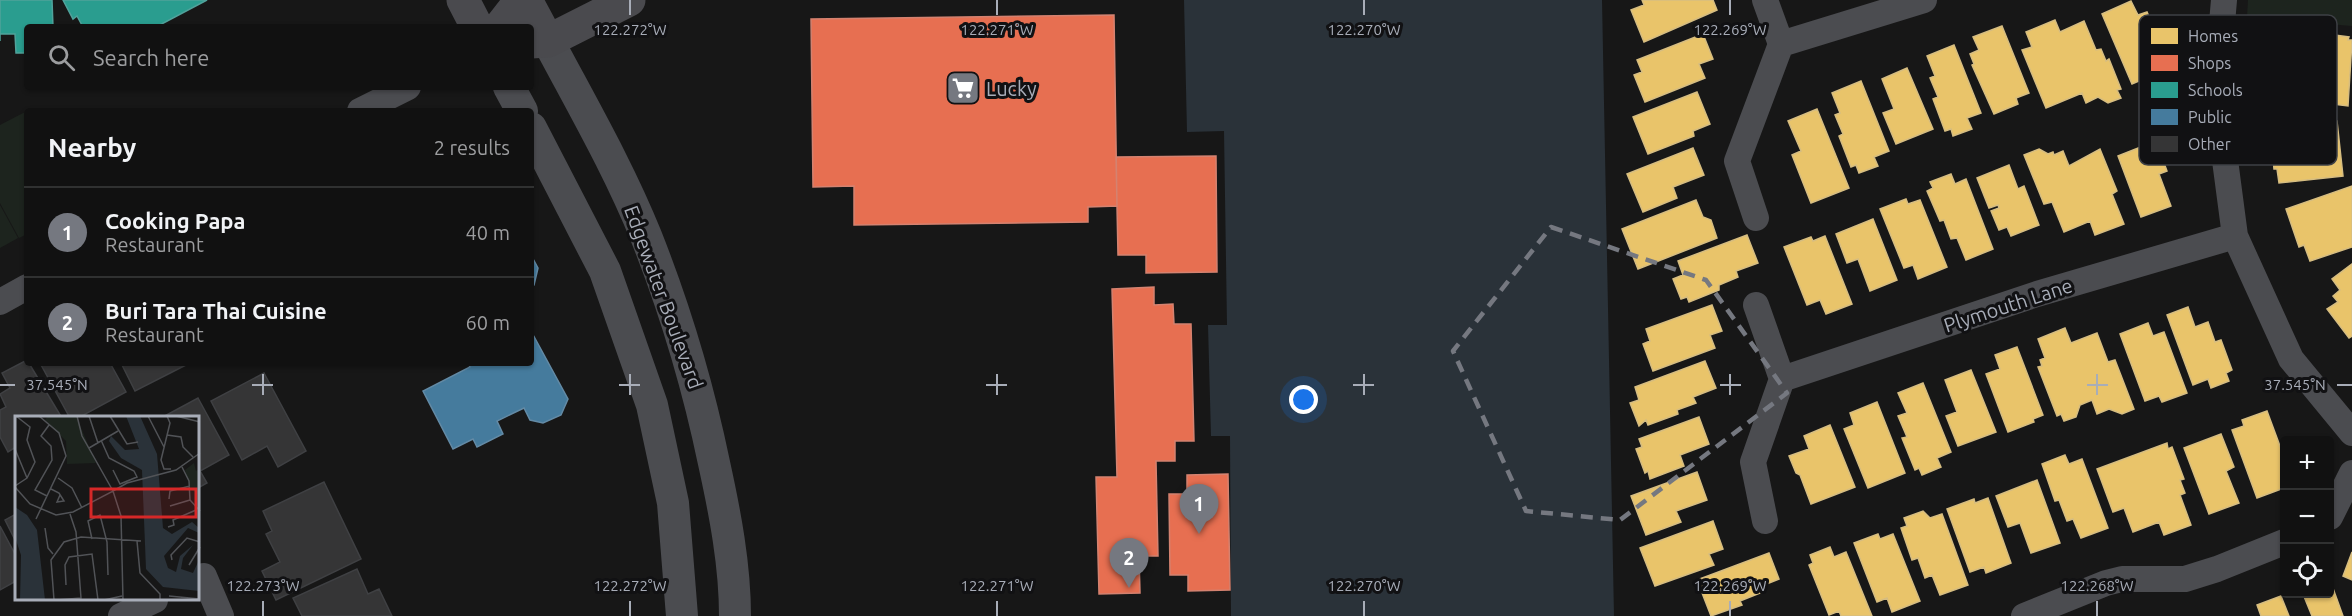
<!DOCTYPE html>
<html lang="en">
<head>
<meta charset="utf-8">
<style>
	:root { --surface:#111; --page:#1a1a1a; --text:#f1f3f6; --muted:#9c9d9f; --line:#303131; --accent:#757880 }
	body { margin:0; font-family:Ubuntu,sans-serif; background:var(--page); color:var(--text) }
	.controls { position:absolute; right:18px; bottom:18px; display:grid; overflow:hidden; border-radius:6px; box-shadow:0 2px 4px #0004 }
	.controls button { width:54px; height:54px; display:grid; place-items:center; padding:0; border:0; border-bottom:2px solid var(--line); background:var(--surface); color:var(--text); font:30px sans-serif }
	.you { position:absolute; left:1304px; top:400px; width:21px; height:21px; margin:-15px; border:4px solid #fff; border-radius:50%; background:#1a73e8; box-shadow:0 0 0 9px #1a73e833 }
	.badge { display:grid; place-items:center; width:39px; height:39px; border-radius:50%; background:var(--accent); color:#fff; font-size:20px; font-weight:700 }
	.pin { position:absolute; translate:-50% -50px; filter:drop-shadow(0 2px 3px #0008) }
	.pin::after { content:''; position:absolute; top:32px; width:21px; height:18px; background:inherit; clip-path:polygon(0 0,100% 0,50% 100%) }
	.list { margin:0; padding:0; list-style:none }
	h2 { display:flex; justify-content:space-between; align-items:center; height:78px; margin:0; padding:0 24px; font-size:26px }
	h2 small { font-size:20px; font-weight:400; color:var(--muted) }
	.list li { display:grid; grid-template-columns:39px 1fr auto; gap:18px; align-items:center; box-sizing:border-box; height:90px; padding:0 24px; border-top:2px solid var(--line) }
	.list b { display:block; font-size:22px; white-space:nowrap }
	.list p { margin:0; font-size:20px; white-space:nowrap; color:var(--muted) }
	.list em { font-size:20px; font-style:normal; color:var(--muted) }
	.icon { flex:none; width:33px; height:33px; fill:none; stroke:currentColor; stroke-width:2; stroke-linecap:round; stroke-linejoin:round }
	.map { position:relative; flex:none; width:2352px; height:616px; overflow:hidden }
	.search { position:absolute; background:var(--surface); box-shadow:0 2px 4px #0004; left:24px; top:24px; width:510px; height:66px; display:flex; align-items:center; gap:15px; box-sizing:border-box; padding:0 21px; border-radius:6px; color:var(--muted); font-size:22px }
	.panel { position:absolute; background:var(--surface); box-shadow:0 2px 4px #0004; left:24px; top:108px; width:510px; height:258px; border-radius:6px }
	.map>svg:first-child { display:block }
</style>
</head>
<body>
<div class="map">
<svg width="2352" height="616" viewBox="0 0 2352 616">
	<rect width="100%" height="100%" fill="#171717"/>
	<!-- green -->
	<path fill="#1d241e" d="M2248,0h104v26l-105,-9z
		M27,111v123l-8,4 -19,-35v-78z
		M0,205l18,33 -18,10z"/>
	<!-- water -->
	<path fill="#2a3239" d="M1184,0h418l12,616h-383l-1,-180h-19l-3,-111h19l-3,-194 -37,1z"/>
	<!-- homes -->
	<path fill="#e9c46a" stroke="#d6bd81" stroke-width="1.5" d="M1642,0h71l4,10 -73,32 -13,-32 13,-5z
		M2131,1l7,14 9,-3 24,55 -39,17 -30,-70z
		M2055,20l5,12 24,-11 12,29 5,-1 5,12 3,-2 12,30 -4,1 4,8 -13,5 -10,-6 -12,6 -4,-10 -36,15 -24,-58 10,-3 -6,-15z
		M2002,26l27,67 -13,5 2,6 -24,10 -22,-49 2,-1 -4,-10 9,-4 -6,-13z
		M2288,29l61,8 -1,3h4l-4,66 -65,-8 3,-29 -10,-1 4,-36h8z
		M1703,34l10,25 -14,5 6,14 -60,24 -11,-27 8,-3 -5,-12z
		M1954,45l27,68 -14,5 5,11 -19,7 -2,-7 -6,2 -12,-32 5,-2 -8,-19 5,-2 -8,-20z
		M1907,68l26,61 -37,15 -13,-31 11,-4 -12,-30z
		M1861,81l28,70 -15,6 4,9 -19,7 -3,-8 -5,2 -12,-31 4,-2 -8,-19 5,-2 -8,-20z
		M1697,92l13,32 -17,7 1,5 -46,18 -15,-37z
		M1817,109l32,79 -38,15 -19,-48 9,-4 -13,-30z
		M2337,121l6,55 -64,7 -2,-14h-3l-4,-41z
		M2156,141l11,30 -8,3 12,32 -30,11 -23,-61z
		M1693,148l11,27 -31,12 4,11 -34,14 -16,-38z
		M2039,149l9,5 5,-2 1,3 9,-4 6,15 31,-17 17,42 -5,3 12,30 -29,11 -5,-14 -26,11 -12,-30 -8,2 -20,-49z
		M2009,165l9,24 6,-3 15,39 -28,11 -4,-9 -8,3 -8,-19 8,-3 -1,-3 -9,3 -12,-30z
		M1951,174l4,10 11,-5 27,70 -27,11 -9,-22 -6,1 -7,-19 -4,1 -13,-30 6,-3 -3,-6z
		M2352,186v61l-42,14 -6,-16 -5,2 -13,-38z
		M1906,199l2,5 12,-4 27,67 -29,12 -5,-14 -9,3 -24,-59z
		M1696,200l7,17 8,3 6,18 -79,31 -16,-40z
		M1873,219l24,61 -27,11 -12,-32 -11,4 -11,-29z
		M1747,235l11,28 -22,8 2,6 -19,8v5l-30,12 -2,-5 -6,2 -8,-20 10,-4 -5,-14z
		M1825,236l27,68 -26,10 -6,-14 -13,5 -23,-58 27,-10 2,4z
		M2352,264v72l-3,2 -22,-29 11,-7 -5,-6 7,-6 -8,-11z
		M1712,305l10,26 -12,4 5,13 -62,23 -10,-27 7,-3 -4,-12z
		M2188,307l7,20 13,-5 7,20 6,-2 11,30 -6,3 3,8 -18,7 -3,-9 -15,6 -26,-70z
		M2148,323l5,13 11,-4 23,61 -25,9 -3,-6 -14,5 -25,-67z
		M2065,328l6,15 26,-10 11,29 7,-2 19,49 -12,5 -13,-5 -12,5 -5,-14 -12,5 -4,12 -12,4 -3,-7 -4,2 -19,-49 4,-1 -2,-6 5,-2 -7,-19z
		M2017,347l26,68 -10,4 1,3 -26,10 -22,-58 14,-5 -5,-14z
		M1705,361l11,27 -23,9 3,6 -19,7 1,4 -30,11 -2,-5 -7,6 -9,-23 9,-3 -4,-13z
		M1971,370l25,62 -38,14 -12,-30 11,-4 -12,-32z
		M1923,383l28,69 -14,6 4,9 -19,8 -3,-7 -4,2 -13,-32 5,-1 -9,-21 9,-3 -9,-20z
		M1877,402l28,71 -37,15 -24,-59 10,-4 -4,-12z
		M2267,411l17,46v14l-3,2 3,15 -27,10 -25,-68 12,-4 -2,-6z
		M1699,417l10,27 -29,11 4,11 -34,13 -2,-8 -3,2 -9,-24 6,-2 -3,-8z
		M1830,425l25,62 -44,17 -11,-29 -4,-2 -7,-17 20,-7 -5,-13z
		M2221,434l13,33 -8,4 13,32 -30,11 -25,-66z
		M2167,443l1,6 4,-2 12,32 -4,1 5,13 -5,2 11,30 -27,10 -5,-13 -26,10 -9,-24 -11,4 -16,-43z
		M2065,455l4,9 13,-5 26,69 -27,10 -8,-19 -6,2 -8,-21 -4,1 -13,-37z
		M1697,472l10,28 -31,11 5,11 -35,13 -15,-39z
		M2037,480l23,63 -29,10 -11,-30 -12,4 -12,-31z
		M1988,498l23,65 -25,10 -2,-6 -14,5 -23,-63 27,-10 1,4z
		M1923,511l7,7 12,-4 26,71 -28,10 -8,-20 -7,3 -7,-20 -6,2 -11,-32 6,-2 -3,-8z
		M1713,521l10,28 -14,5 5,11 -59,21 -15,-38z
		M1878,534l2,5 13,-5 27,67 -28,11 -5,-14 -10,4 -23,-59z
		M1830,547l4,10 12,-5 26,64h-31l-2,-5 -10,4 -20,-50 4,-2 -3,-8z
		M2352,552v28l-9,-4z
		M1769,553l10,26 -20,8 1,6 -20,8 2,4 -31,11 -14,-36z
		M2330,580l13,36h-31l-9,-22h27z
		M2281,596l8,20h-28l-4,-11z"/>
	<!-- shops -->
	<path fill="#e76f51" stroke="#d48270" stroke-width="1.5" d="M1114,15l3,191 -29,1v15l-234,3v-39l-41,1 -2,-168z
		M1216,156l1,116 -71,1v-18h-28l-2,-98z
		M1154,287v18l19,-1 1,20h17l3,117h-19v20h-19l2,95h-19l1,37 -41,1 -3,-117h21l-5,-188z
		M1228,474l2,116 -42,1v-16h-18l-1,-81h18v-19z"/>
	<!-- schools -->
	<path fill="#2a9d8f" stroke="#50a29b" stroke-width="1.5" d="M0,0h52l1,27h-26v26h-11l-1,-19h-15v7z
		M63,0h144l-51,27h-73l-6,-11 -4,3z"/>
	<!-- public -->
	<path fill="#457b9d" stroke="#638aa5" stroke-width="1.5" d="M531,255l7,13 -4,17 -3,2z
		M531,331l37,68 -7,16 -18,8 -13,-3 -6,-12 -27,13 6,13 -26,13 -4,-8 -20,10 -30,-58 47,-24 -2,-4h63z"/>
	<!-- building -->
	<path fill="#353536" stroke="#3f4043" stroke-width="1.5" d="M27,360l35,58h-46v29l-8,5 -8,-15v-27l6,-3 -6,-13 10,-6 -8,-15z
		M40,363h70l16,29 -48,26h-8z
		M121,363h67v1l-53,27z
		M264,373l42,78 -28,16 -11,-21 -25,14 -31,-59z
		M198,398l31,57 -29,16 7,12 -9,5v-70h-37z
		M324,482l37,77 -85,41 -14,-29 18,-9 -14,-28 6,-3 -9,-20z
		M16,514v28l-11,-22z
		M0,526l16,30v25l-16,9z
		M357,569l11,25 11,-5 13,27h-90l-9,-18z"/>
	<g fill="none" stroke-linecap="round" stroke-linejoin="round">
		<!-- minor -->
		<path stroke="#4b4c50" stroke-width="26" d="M1765,0l16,44
			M2224,0l-8,92 19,144 56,123 61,74
			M360,111l48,-24
			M1756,218l-19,-57 44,-117 143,-44
			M0,302l27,-15
			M1756,305l26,74 -29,83 12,59
			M1782,379l255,-85 198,-58
			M2330,517l22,-44
			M198,579l6,-3 17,40
			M121,616l34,-16
			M2024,616l82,-33 16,-4h63l32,-10 67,-27"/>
		<!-- tertiary -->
		<path stroke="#4b4c50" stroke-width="32" d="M548,41c34,64 71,128 98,195 29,73 52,150 68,227 11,50 21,102 21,153
			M509,87l13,24
			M531,128l74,143 47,134 21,98 9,113"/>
		<!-- secondary -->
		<path stroke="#4a4a4e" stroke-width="33" d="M463,0l14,27
			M526,0l22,41
			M500,27l21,-27
			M531,42l17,-1 81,-41"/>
	</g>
	<!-- marked area -->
	<path fill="none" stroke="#757880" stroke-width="4.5" stroke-dasharray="12 8" stroke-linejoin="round" d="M1551,227l155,53 81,113 -167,127 -94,-9 -73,-160z"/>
	<!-- ticks -->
	<path fill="none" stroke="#a8adb8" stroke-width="2" d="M630,0v15M997,0v15M1364,0v15M1730,0v15M263,374v21M630,374v21M997,374v21M1364,374v21M1730,374v21M2097,374v21M0,385h15M252,385h21M619,385h21M986,385h21M1353,385h21M1720,385h21M2087,385h21M2337,385h15M263,601v15M630,601v15M997,601v15M1364,601v15M1730,601v15M2097,601v15"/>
	<!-- icons -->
	<defs>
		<symbol id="supermarket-square" viewBox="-11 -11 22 22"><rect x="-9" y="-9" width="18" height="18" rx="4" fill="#757880" stroke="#111113"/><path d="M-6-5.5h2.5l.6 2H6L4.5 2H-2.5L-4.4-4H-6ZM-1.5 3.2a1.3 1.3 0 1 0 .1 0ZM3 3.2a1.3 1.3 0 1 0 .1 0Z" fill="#fff"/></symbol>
	</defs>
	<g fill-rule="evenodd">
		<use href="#supermarket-square" x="944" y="69" width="38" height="38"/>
	</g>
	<g text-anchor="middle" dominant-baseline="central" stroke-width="6" stroke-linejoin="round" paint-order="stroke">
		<!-- poi labels -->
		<g font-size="20" fill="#a8adb8" stroke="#111113" text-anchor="start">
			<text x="986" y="88">Lucky</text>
		</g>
		<!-- street labels -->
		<g font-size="20" fill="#a8adb8" stroke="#111113">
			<text transform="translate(664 297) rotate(70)">Edgewater Boulevard</text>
			<text transform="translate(2008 305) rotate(-18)">Plymouth Lane</text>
		</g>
	</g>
	<!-- overview -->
	<g transform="translate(15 416)">
		<rect width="184" height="184" fill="#171717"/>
		<path d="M33,0h28l20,47 -29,1 -1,-23 -21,-21zM179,47l2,8 3,-2 -1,25 -7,-4 -6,-20z" fill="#1d241e"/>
		<path d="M111,0h14l17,38 6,74 9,6 20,-12 7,6v5l-11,-5 -24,28 4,12 8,4 4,-16 13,-11 -10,13 -2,11 12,4 6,-13v31l-36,-4 -17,-18 -4,-99 -21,-12 -12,-17 2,-5 14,14 14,-1zM0,91l12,8 10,15 8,70h-25l1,-45 -6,-18z" fill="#2a3239"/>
		<path fill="none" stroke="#515357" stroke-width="1.5" d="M62,0l5,20 31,55M74,0l9,27M95,0l17,28 11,-2M133,0l16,31M152,0l3,7 -9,37 3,9h7M161,0l24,6M152,19l14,2 2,10 10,10M86,24l8,18 25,13 3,6 -17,7 -7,-14M74,32l29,-17M0,33l12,29M167,51l7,14 1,19 10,11M43,62l14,10 10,20M0,70l12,-8 8,-16 -8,-22 3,-13 -14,-11M0,71l15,17 26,11 17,-3 40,-21 8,25 2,84M36,73l8,4 5,8 -7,1 3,-7M98,75l14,-8 49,-13 24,-17M32,80l-12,-6 17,-30 -1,-14 -10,-10 8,-11M154,83l1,-8 20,-5M155,90l20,-6M21,103l30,-63 -7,-23 -20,-17M153,111l6,-2 -1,-5 23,-10M30,112l3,20 5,6M77,123l-4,-18 12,-6 7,27 1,33M122,125l3,32 20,21v6M157,144l-1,-5 16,-17 13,4M174,149l11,-18M51,169l-1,-20 4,-8 23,-3 6,46M154,180l31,3M39,184l-3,-40 13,-18 17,-5 60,4M42,184l24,-2 -5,-66 -6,-18M89,184l18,-4"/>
		<path fill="#d62828" fill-opacity="0.15" stroke="#d62828" stroke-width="3" d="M76,73h105v28h-105z"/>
		<rect width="184" height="184" fill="none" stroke="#a8adb8" stroke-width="3"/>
	</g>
	<!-- legend -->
	<rect x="2139" y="15" width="198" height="150" rx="9" fill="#111113" stroke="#3e4045" stroke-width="1.5"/>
	<rect x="2151" y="28" width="27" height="16" fill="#e9c46a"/>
	<rect x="2151" y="55" width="27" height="16" fill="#e76f51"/>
	<rect x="2151" y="82" width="27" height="16" fill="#2a9d8f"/>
	<rect x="2151" y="109" width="27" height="16" fill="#457b9d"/>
	<rect x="2151" y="136" width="27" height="16" fill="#353536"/>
	<g font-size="16" fill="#a8adb8">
		<text x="2188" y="42">Homes</text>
		<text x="2188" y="69">Shops</text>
		<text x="2188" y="96">Schools</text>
		<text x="2188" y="123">Public</text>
		<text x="2188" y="150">Other</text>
	</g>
	<g font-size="15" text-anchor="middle" fill="#a8adb8" stroke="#111113" stroke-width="6" stroke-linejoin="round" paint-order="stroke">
		<text x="630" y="35">122.272°W</text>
		<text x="997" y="35">122.271°W</text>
		<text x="1364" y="35">122.270°W</text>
		<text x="1730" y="35">122.269°W</text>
		<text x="57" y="390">37.545°N</text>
		<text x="2295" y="390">37.545°N</text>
		<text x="263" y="591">122.273°W</text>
		<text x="630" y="591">122.272°W</text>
		<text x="997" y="591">122.271°W</text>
		<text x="1364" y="591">122.270°W</text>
		<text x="1730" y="591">122.269°W</text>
		<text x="2097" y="591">122.268°W</text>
	</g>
</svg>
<div class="controls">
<button>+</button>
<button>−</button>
<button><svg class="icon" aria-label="locate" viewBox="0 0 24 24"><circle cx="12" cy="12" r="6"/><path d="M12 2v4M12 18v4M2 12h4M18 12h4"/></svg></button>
</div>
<div class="you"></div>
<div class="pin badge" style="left:1199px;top:534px">1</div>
<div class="pin badge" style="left:1129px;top:588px">2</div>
<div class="search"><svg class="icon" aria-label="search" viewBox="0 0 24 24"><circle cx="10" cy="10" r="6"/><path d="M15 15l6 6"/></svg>Search here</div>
<section class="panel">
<h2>Nearby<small>2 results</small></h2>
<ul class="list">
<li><span class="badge">1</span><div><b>Cooking Papa</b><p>Restaurant</p></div><em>40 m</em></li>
<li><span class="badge">2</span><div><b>Buri Tara Thai Cuisine</b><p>Restaurant</p></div><em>60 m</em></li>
</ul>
</section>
</div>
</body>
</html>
